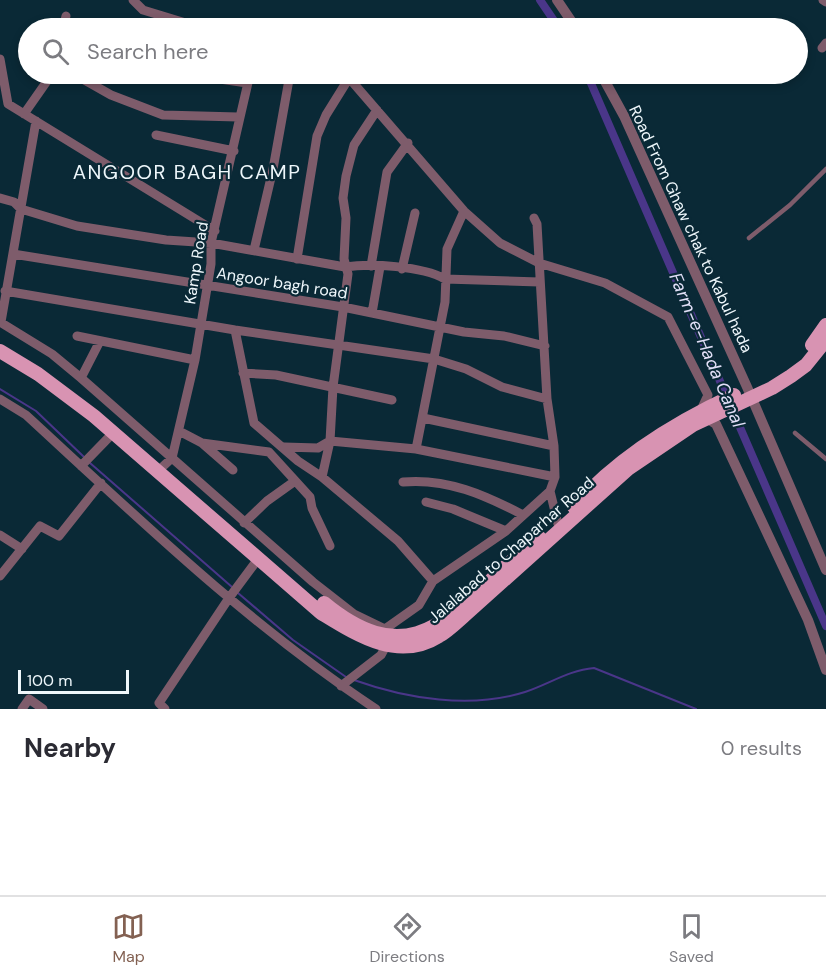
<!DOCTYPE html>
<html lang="en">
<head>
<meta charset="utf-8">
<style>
	:root { --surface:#fff; --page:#f2f2f3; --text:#2b2b33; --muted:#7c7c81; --line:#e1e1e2; --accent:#836152 }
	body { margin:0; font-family:"DM Sans",sans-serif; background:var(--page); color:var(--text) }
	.scale { position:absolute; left:18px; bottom:15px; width:111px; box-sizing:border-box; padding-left:6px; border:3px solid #eef7fb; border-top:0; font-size:16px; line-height:21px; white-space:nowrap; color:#eef7fb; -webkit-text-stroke:4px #0a2936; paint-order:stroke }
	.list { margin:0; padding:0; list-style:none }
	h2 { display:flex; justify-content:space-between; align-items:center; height:78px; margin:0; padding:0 24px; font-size:26px }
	h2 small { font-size:20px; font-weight:400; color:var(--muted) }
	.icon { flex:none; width:33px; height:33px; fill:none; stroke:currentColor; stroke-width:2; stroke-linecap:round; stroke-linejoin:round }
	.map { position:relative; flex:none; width:826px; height:709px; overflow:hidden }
	.search { position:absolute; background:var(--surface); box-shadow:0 3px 9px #0003; left:18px; right:18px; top:18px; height:66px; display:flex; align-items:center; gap:15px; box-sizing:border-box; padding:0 21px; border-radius:33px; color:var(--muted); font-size:22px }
	.sheet { height:186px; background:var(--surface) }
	nav { display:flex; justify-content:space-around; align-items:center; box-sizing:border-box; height:84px; border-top:2px solid var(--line); background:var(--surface); font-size:16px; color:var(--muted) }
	nav a { display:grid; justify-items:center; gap:3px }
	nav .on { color:var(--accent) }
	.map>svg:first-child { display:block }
</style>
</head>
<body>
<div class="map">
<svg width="826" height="709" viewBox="0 0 826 709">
	<rect width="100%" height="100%" fill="#0a2936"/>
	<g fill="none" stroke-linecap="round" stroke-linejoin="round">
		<!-- stream -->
		<path stroke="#4a3689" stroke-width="2" d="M0,389l36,22 48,46
			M90,463l142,124
			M238,593l55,47 53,37
			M354,680c53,19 117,29 171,12 24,-8 44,-22 69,-24l102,41"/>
		<!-- canal -->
		<path stroke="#4a3689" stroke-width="8" d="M540,0l19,28
			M587,74l239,552"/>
		<!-- service -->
		<path stroke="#7e5c6b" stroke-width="4.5" d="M749,238l41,-33 36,-36
			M795,433l31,26"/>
		<!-- minor -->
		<path stroke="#7e5c6b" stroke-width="9" d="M133,0l10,10 59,18
			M823,0l3,2
			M63,28l3,-12
			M822,48l4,-5
			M0,59l8,45 207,127
			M74,74l37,21 52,20 75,2
			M186,74l61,9
			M335,74l14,4 115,133 36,32 39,20 66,20 63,34 40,78 -7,15
			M24,114l28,-40
			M156,135l78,16
			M0,198l14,4 7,7 56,17 89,14 45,3 134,24c26,-4 77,-1 100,12l94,3
			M534,218l3,6 10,175 7,47 1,31 -5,14 8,33
			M254,250l19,-81 17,-95
			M13,254l330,53 121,25 40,4 41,10
			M297,259l20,-123 9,-21 23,-37
			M371,266l16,-94 21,-29
			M402,269l13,-56
			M5,291l230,39 199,29 32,10 36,18 45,12
			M372,313l8,-46
			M0,322l52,32 29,24 232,204 41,32 31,15 34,-24 14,-24 73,-50 44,-40
			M1,322l35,-201
			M235,330l19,93 44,38 24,16 76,64 35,40
			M77,336l118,24
			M243,373l33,2 116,25
			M81,378l19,-37
			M0,399l26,16c112,103 223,210 350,294
			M423,418l131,28
			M179,431l23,12 31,27
			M202,443l67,9 41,45 2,11 18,38
			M284,447l34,1 12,-7 86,8 139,28
			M416,449l29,-147 2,-53 17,-38
			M81,466l33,-34
			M158,471l14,-13 23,-98 16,-96v-21l39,-169
			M322,477l8,-36 3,-54 15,-113 -4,-15 2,-41 -3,-20 3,-22 8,-31 23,-35
			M403,482c44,-4 82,13 120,33
			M426,502l27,7 53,22
			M244,523l23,-22 28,-20
			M0,535l22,14
			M0,576l40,-50 19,10 42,-53
			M341,686l40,-31 5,-9
			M22,709l7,-10 14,10
			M165,709l-6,-6 70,-105 29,-39"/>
		<!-- tertiary -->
		<path stroke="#7e5c6b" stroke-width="10" d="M557,0l19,28
			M601,74l23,42 123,271 79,183
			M704,416l12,8 92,196 18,50"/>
		<!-- primary -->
		<path stroke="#d893b2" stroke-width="14" d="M812,345l14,-20
			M0,351l38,23 56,42 227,197c36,22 77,49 118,23 9,-5 18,-14 26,-21l163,-146 65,-44 79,-37 19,-12 15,-11 20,-25
			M574,507c43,-49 102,-85 160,-112
			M324,603c100,83 139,-10 216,-65"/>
	</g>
	<g text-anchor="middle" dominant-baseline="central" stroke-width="4.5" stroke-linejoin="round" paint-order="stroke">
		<!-- street labels -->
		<g font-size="16" fill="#eef7fb" stroke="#0a2936">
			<text transform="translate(691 229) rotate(65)">Road From Ghaw chak to Kabul hada</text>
			<text transform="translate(196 263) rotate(-81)">Kamp Road</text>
			<text transform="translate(282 283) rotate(9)">Angoor bagh road</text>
			<text transform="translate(511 550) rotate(-41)">Jalalabad to Chaparhar Road</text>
		</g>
		<!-- water labels -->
		<g font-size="18" font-style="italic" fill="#e2e0f8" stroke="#0a2936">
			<text transform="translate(707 350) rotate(67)">Farm-e-Hada Canal</text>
		</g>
		<!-- quarter labels -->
		<g font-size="20" letter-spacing="1.5" fill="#eef7fb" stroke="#0a2936">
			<text x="187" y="172">ANGOOR BAGH CAMP</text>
		</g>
	</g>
</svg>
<div class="scale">100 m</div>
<div class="search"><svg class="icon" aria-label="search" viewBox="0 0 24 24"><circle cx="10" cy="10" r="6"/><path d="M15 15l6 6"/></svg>Search here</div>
</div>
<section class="sheet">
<h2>Nearby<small>0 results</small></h2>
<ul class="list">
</ul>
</section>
<nav>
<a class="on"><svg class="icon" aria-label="map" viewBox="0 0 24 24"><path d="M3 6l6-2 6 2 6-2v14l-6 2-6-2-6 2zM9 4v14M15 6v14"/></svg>Map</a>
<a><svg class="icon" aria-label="directions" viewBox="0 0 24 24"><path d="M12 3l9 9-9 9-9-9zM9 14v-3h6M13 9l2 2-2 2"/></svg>Directions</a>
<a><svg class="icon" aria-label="saved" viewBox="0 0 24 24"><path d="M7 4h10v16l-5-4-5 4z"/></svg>Saved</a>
</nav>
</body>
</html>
